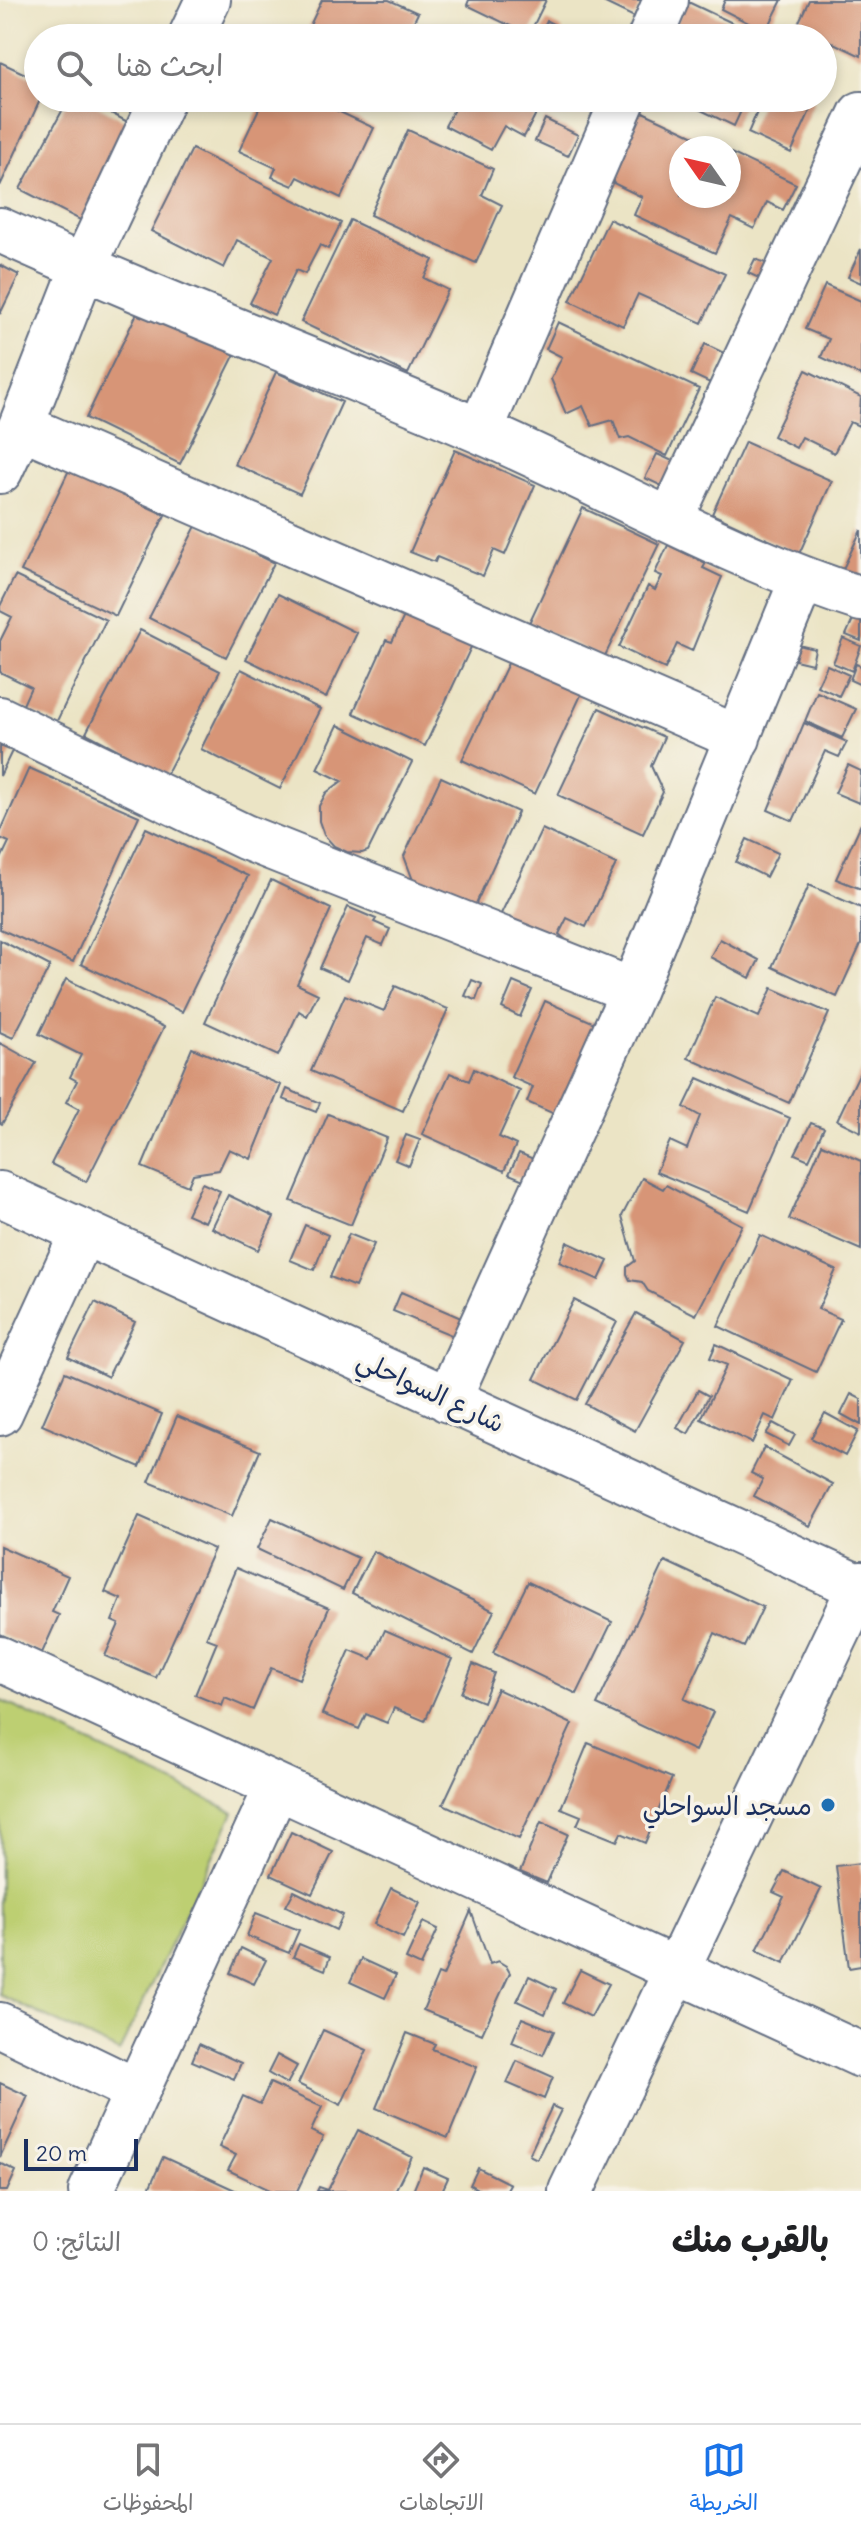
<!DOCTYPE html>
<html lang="ar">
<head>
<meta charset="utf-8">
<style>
	:root { --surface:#fff; --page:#f2f2f2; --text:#202124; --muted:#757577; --line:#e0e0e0; --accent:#1a73e8 }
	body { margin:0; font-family:Delius,"Playpen Sans Arabic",sans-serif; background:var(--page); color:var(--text); direction:rtl }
	.compass { position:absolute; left:669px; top:136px; width:72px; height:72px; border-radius:50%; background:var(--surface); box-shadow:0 4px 12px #0003; rotate:304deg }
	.scale { position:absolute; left:24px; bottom:20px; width:114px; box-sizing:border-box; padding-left:8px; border:4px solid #1b2f5e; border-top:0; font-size:22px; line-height:28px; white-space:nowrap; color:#1b2f5e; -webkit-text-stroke:6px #f7f3e8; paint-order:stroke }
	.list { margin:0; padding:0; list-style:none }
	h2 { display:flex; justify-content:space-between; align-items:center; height:104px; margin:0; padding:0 32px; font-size:34px }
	h2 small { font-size:26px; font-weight:400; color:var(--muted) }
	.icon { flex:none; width:44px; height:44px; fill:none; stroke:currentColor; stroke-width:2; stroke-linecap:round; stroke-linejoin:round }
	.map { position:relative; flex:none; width:861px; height:2191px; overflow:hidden; direction:ltr }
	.search { position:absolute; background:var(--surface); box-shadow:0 4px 12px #0003; left:24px; right:24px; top:24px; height:88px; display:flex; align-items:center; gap:20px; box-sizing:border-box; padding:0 28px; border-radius:44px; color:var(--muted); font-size:30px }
	.sheet { height:232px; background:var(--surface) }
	nav { display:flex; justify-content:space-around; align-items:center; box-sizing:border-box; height:112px; border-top:2px solid var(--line); background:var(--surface); font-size:22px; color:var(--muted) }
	nav a { display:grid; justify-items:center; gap:4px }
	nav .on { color:var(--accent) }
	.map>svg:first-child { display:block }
</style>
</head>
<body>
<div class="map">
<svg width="861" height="2191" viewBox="0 0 861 2191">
	<rect width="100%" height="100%" fill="#f7f3e8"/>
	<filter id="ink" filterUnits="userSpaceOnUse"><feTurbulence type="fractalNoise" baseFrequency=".0125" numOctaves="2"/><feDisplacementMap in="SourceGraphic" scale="16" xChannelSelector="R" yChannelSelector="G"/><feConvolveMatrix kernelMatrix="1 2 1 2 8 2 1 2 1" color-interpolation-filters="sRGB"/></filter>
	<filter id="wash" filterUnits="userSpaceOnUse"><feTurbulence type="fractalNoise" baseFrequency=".006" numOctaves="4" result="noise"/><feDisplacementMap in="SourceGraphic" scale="32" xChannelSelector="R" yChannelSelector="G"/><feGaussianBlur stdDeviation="1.8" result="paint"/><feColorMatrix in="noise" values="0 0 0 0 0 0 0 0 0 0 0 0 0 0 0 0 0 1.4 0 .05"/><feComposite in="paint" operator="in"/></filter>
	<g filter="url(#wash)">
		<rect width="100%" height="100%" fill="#ebe4c5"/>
		<!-- green -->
		<path fill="#bdcf72" stroke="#6c7f68" stroke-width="2" d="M0,1700l234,112 -115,240 -119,-57z"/>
		<g id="blocks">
			<!-- building -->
			<path fill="#d79577" d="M322,0h67l29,13 -12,25h-102z
				M469,0h77l-17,35 -62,-30z
				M599,0h43l-8,17z
				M725,0h57l-16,32 -45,-23z
				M809,0h52v56l-64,-30z
				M686,1l78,37h-80l-7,-17z
				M547,21l16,8 -5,9h-20z
				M479,28l20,10h-25z
				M0,62l38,18v18h3l-41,88z
				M69,98h14l54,29 -51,96 -66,-34z
				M264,98h46l64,30 -33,70 -43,-21 -5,9 -21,-9 4,-9 -37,-17z
				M460,98h84l-20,39 -20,-11 -13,24 -46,-24z
				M681,98h66l-13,28 -52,-25z
				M763,98h43l8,4 -23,51 -43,-20z
				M632,107l88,41h-39v48h48v-44l67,32 -13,26 -16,-8 -13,27 -22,-11 -17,35 -81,-38 8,-18 -43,-21z
				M545,119l33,16 -10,21 -33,-15z
				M408,130l85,39 -11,26 20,10 -26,58 -106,-48z
				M192,149l149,74 -13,26 -8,-4 -15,29 -9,-4 -22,45 -24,-12 23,-45 -36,-18 -13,28 -73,-37z
				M609,219l116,55 -23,49 -64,-29 -15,32 -53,-25z
				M350,220l83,40 -9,18 24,12 -40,84 -107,-52z
				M861,249v34l-13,-6z
				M755,259l13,5 -7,15 -13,-6z
				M0,265l19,10 -19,39z
				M825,285l36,16v75l-40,-19 8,-18 -24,-10z
				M142,303l95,47 -57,114 -94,-46z
				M558,322l141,67 -32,67 -38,-19 -9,2 -7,-19 -21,6 -9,-20 -17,8 -15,-35 11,-22 -16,-8z
				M705,344l21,10 -14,30 -21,-10z
				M806,370l55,27 -2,29 -9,-4 -16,31 -32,-16 -6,11 -23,-12z
				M276,372l66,30 -42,92 -66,-30z
				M745,442l87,39 -33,73 -87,-40z
				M455,450l80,35 -30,70 -11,-5 -11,26 -46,-19 -2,5 -25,-10z
				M657,454l20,9 -11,25 -21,-10z
				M69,470l96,45 -49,101 -95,-45z
				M583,508l76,36 -55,114 -75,-35z
				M197,524l77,39 -48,94 -77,-39z
				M861,530v46l-19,-5z
				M668,545l38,18 -3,5 19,9 -30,74 -15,-7 -12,25 -46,-22 29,-61 7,4 7,-14 -7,-3z
				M15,576l91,44 -50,103 -34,-16 9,-20 -31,-15v-31l12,-24 -12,-6v-5z
				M278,594l79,39 -31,65 -80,-39z
				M405,614l67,31 -47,101 -72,-33 33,-73 6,2z
				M855,615l6,3v23l-15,-6z
				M140,630l80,41 -54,104 -80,-42z
				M843,638l18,8 -9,25 -19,-8z
				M798,645l17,4 -3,15 -17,-4z
				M510,659l72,34 -47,101 -73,-34z
				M856,664l5,2v19l-11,-5z
				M827,665l22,10 -10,21 -22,-10z
				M241,669l79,40 -40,80 -79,-40z
				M817,692l39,17 -14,29 -37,-17z
				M599,708l65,29 -13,29 12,26 -20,42 -85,-39z
				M804,723l43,19 -8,15 -14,-6 -32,70 -25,-11z
				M338,725l74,37 -44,89 -6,2 -15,-1 -13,-6 -10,-11 -5,-14v-15l7,-13 16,-12 -25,-12z
				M0,746l12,5 -12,25z
				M848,765l13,6 -2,32 -24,-10z
				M29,768l110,48 -66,146 -73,-33v-68l9,-19 -9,-4v-5z
				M441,777l77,35 -44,96 -61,-28 -9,-24z
				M861,824v65l-25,-10z
				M146,828l102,48 -66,136 -101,-48z
				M542,829l74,35 -30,63 -19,-9 -8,16 8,7 -70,-19z
				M747,839l31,14 -12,24 -30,-15z
				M271,880l60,29 -34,75 21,10 -11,22 -8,-5 -21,45 -73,-34z
				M809,885l52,23v36l-24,53 -65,-30z
				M348,907l28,12 -2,3 16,7 -7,16 -16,-7 -19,42 -28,-12z
				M720,939l39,21 -9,18 -40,-21z
				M0,940l50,26 -37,72 -13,-6z
				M66,979l98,48 -78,155 -35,-18 28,-55 -13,-7 11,-21 -7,-4 11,-22 -42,-21z
				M472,980l10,4 -6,16 -11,-4z
				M513,982l19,8 -12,27 -18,-9z
				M395,986l53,23 -45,102 -92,-40 34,-76 39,16z
				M772,988l57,25 -40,90 -101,-45 27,-61 44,20z
				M545,1001l63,28 -40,91 -41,-18 6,-15 -22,-10z
				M0,1043l36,20 -34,61 -2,-1z
				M192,1048l89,37 -30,74 -22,-10 -10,21 -26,4 -5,12 -46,-19z
				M474,1069l46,22 -21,46 17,8 -12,26 -82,-37 28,-61 19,8z
				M861,1070v62l-24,-12z
				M698,1078l92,40 -41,93 -93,-39 14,-31 17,8 13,-33 -16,-9z
				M287,1089l33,14 -4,9 -33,-13z
				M328,1114l59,24 -36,87 -60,-24z
				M811,1123l13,5 -15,32 -14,-6z
				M406,1135l14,5 -11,26 -14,-6z
				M822,1144l39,17v89l-72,-31z
				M519,1153l17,7 -10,21 -17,-7z
				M642,1178l21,11 3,-4 76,40 -46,90 -48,-24 -6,-9 -12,-2 -3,-6v-7l8,-6 -13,-45z
				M202,1183l18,8 -15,31 -18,-8z
				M228,1195l46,22 -16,33 -46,-22z
				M305,1225l23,10 -14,35 -24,-10z
				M349,1234l25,10 -19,43 -25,-10z
				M760,1235l76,35 -18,39 23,10 -25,53 -98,-46z
				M567,1242l41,19 -9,19 -40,-18z
				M401,1292l67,29 -7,18 -68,-28z
				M574,1300l43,22 -40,78 -43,-21z
				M95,1302l40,20 -27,55 -40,-20z
				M636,1313l49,27 -50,91 -50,-27z
				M716,1344l77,36 -18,40 -10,-5 -13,28 -51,-24 26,-54 -17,-7z
				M65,1372l97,42 -22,53 -98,-42z
				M698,1390l11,6 -21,38 -11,-6z
				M851,1394l10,5v26l-20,-11z
				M825,1413l33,18 -13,25 -34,-18z
				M177,1416l83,35 -28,65 -83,-34z
				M773,1423l22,12 -6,11 -23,-12z
				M764,1447l69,37 -23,42 -56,-30 9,-17 -12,-6z
				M139,1516l75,33 -58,129 -51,-22 14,-32 -7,-3 9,-22 -16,-7z
				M272,1518l86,40 -15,32 -86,-41z
				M0,1546l68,30 -16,36 7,3 -17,38 -42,-19z
				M373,1551l121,60 -21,43 -121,-61z
				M665,1561l98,46 -19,40 -29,-14 -31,66 29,13 -18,39 -98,-46z
				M236,1568l93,40 -30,71 -28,-11 -18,42 -28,-12 -3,8 -27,-11 22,-53 -11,-4z
				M528,1582l84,40 -35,72 -84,-41z
				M385,1630l67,29 -27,62 -31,-13 -7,15 -21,-9 -7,15 -37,-15 28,-64 22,9z
				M473,1664l21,9 -11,29 -22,-9z
				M497,1689l75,35 -53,115 -76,-35z
				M588,1743l84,35 -27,65 -24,-10 -4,8 -40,-16 4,-9 -20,-8z
				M541,1822l27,12 -21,49 -27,-11z
				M291,1832l42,20 -21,42 -41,-19z
				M861,1863v103l-12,2 -13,-102z
				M784,1871l37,18 -37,74 -27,-13 27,-53 -11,-5z
				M391,1888l29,14 -17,36 -29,-14z
				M294,1891l49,24 -7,15 -50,-24z
				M471,1911l19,53 8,-3 8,5 4,7 -28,61 -59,-24 15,-36 5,2z
				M256,1913l43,17 -10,23 -42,-17z
				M423,1922l15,7 -17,37 -15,-7z
				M299,1944l31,13 -5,13 -32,-13z
				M241,1948l25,12 -12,24 -24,-11z
				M361,1959l35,16 -11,23 -35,-16z
				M580,1970l29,14 -18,33 -28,-14z
				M529,1976l27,13 -11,25 -28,-13z
				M522,2018l32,13 -11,24 -31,-13z
				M323,2030l44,20 -26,55 -43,-21z
				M407,2033l28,11 -3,5 45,18 -29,71 -72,-30z
				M199,2044l42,19 -7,16 -42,-18z
				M277,2055l20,11 -10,18 -19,-11z
				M517,2061l36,16 -9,22 -37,-16z
				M0,2083l28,13 -28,61z
				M270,2083l52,24 -11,24 12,6 -26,54h-25l-44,-21 8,-15 -17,-8 24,-51 17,8z
				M552,2106l9,4 -24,49 -8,-4z
				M358,2130l54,27 -17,34h-78l2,-4 9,3z
				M163,2157l74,34h-89z
				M0,2163l16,8 -9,20h-7z
				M423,2167l25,11 -6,13h-29z
				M478,2168l32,16 -4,7h-25l-11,-6z"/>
		</g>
	</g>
	<g filter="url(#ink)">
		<use href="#blocks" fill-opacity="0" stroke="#646e82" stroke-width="2"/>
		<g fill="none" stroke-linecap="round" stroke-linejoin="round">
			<defs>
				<path id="minor" d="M190,38l18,-38
					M650,38l16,-38
					M0,230c158,72 320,132 480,201 127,55 249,126 381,168
					M21,426l717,312
					M480,431l144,-333
					M0,471l21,-45 62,-158 80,-170
					M671,519l190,-405
					M0,719l245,118 388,154
					M0,1194l861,394
					M448,1400l185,-409 169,-411
					M0,1413l83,-181
					M0,1659l861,396
					M0,2025l137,66
					M91,2191l186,-404
					M571,2191l290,-607"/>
			</defs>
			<!-- minor casing -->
			<use href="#minor" stroke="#646e82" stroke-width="48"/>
			<!-- minor -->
			<use href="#minor" stroke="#fff" stroke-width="44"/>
		</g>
	</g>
	<!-- markers -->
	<circle fill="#1f6fb2" stroke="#f7f3e8" stroke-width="3" cx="828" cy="1805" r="8"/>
	<g text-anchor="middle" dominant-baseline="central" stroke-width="7" stroke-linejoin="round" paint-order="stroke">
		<!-- street labels -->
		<g font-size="26" fill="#1b2f5e" stroke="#f7f3e8">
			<text transform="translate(431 1391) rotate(25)">شارع السواحلي</text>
		</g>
		<!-- poi labels -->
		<g font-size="26" fill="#1b2f5e" stroke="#f7f3e8" text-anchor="end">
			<text x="812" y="1805">مسجد السواحلي</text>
		</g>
	</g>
</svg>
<svg class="compass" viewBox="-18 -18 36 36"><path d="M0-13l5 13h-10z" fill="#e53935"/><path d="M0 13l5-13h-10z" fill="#757577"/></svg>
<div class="scale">20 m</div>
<div class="search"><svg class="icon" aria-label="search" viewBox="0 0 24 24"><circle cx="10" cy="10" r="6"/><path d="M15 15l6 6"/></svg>ابحث هنا</div>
</div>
<section class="sheet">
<h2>بالقرب منك<small>النتائج: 0</small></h2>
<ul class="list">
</ul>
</section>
<nav>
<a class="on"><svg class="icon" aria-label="map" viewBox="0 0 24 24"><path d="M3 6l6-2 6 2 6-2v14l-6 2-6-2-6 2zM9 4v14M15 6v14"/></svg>الخريطة</a>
<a><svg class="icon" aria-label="directions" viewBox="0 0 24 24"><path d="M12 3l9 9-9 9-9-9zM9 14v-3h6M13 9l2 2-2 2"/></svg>الاتجاهات</a>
<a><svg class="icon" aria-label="saved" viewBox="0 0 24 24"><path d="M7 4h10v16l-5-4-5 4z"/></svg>المحفوظات</a>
</nav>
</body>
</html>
